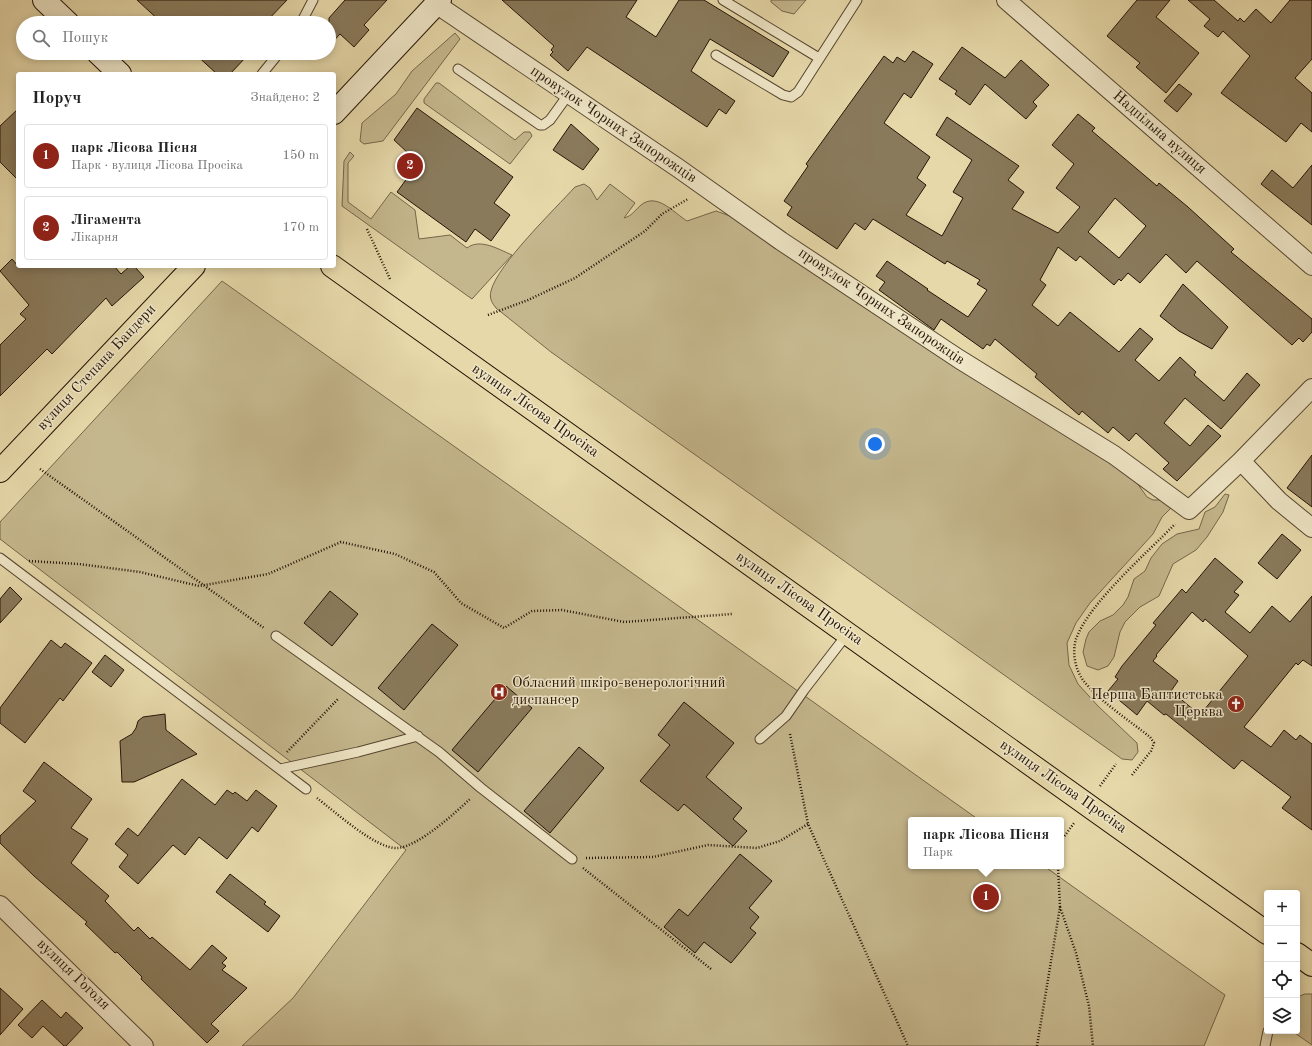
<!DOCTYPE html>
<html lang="uk">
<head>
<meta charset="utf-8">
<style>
	:root { --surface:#fff; --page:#f6f6f6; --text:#222; --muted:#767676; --line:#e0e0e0; --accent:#8f2418 }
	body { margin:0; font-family:"Old Standard TT",serif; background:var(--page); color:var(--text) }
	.controls { position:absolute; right:12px; bottom:12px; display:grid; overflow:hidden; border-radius:4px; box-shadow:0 2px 10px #0003 }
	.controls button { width:36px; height:36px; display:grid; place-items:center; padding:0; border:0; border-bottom:1px solid var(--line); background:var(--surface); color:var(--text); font:20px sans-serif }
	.you { position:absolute; left:875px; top:444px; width:14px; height:14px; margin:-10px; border:3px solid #fff; border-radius:50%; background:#1a73e8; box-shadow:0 0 0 6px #1a73e833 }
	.badge { display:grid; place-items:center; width:26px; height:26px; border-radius:50%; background:var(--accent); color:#fff; font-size:13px; font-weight:700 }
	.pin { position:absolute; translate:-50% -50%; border:2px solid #fff; box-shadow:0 1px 4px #0006 }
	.popup { position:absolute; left:908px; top:817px; width:156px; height:52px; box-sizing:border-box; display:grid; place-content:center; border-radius:4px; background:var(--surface); filter:drop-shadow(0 1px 3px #0005); font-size:13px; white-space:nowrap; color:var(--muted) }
	.popup b { font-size:15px; color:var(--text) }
	.popup::after { content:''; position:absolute; left:50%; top:100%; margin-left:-8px; border:8px solid transparent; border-top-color:var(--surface) }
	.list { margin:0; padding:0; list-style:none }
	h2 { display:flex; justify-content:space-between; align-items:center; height:52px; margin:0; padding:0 16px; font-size:17px }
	h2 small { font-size:13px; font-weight:400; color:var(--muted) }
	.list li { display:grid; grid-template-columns:26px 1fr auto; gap:12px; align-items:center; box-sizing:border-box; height:64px; margin:0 8px 8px; padding:0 8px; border:1px solid var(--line); border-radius:4px }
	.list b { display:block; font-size:15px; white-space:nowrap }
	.list p { margin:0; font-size:13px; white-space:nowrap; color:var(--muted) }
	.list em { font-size:13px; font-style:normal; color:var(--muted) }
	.icon { flex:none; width:22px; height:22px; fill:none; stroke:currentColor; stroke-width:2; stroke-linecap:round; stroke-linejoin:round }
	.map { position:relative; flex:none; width:1312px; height:1046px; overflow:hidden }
	.search { position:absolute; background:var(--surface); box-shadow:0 2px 10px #0003; left:16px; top:16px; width:320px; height:44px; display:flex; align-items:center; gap:10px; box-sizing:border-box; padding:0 14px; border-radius:22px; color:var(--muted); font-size:15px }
	.panel { position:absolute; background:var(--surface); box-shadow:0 2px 10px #0003; left:16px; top:72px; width:320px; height:196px; border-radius:4px }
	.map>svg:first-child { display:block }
</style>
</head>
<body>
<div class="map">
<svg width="1312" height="1046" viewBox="0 0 1312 1046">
	<rect width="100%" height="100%" fill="#e6d8a9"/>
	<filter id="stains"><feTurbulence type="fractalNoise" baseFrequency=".005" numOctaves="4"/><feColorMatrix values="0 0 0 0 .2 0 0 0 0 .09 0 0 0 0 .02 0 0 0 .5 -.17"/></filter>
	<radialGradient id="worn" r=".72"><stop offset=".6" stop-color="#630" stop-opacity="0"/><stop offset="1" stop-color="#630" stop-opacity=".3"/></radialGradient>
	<!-- green -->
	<path fill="#c5b78d" stroke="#75664a" d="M771,0h35l-12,14 -12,-3 -11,-9z
		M455,33l5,6 -77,102 -19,3 -4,-3 2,-18 34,-29 16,-23z
		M436,83h3l76,57 9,-8h6l2,4 -22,28 -86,-61v-4z
		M350,152l4,4 -6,7v39l23,17 20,-27 24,18 4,29 31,-4 17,13c13,-10 31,1 45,7l-40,44 -130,-93 2,-45z
		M584,184l6,4 7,12 13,-16 25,19 -11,15c8,-2 11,-8 17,-13 16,-13 33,8 46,16l29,-10 14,5 382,246 25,21 10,14 6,3h9l9,8 -9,9 -9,17 -63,69 -14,20 -9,20 2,22 9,19 20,22 39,37 1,9 -6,8 -10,-1 -571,-407 -55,-44c-4,-5 -7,-10 -5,-17 6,-26 64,-82 84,-104z
		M222,281l757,539h-68v46h133l181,129 -21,51h-962l51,-48 113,-148 -406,-311v-17z
		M1225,494l4,1 -6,17 -16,25 -11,13 -23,14 -14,32 -19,11 -15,15 -5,10 -6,25 -6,9 -10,4 -11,-4 -4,-14 3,-13 3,-7 11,-11 13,-6 10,-10 5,-8 6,-18 11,-8 6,-13 11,-14 15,-10 22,-5 6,-17 10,-5z
		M1305,994h7v51l-20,-14h5v-34z"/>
	<!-- building -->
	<path fill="#897a5b" stroke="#251406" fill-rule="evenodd" d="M137,0h150l-22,23h-103z
		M345,0h42l-23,25 5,5 -15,17 -14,-13 -11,12v-28z
		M502,0h135l-11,17 30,20 23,-37h25l85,52 -16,25 -63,-38 -19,32 44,30 -9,13 -7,-5 -12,18 -120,-80 -19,24 -18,-16 3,-3 -2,-2 3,-4z
		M1137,0h33l-14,17 43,36 -33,40 -30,-26 4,-4 -33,-27z
		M1188,0h26l24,21 2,-3 4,4 12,-13 15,14 19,-23h22v59l-17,19 17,15v39l-11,-9 -15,19 -65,-49 29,-37 -27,-25 -5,6 -14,-11 6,-7z
		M962,47l43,31 16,-18 28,25 -16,17 4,4 -11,13 -41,-35 -15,21 -15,-11 2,-3 -18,-12z
		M913,51l20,13 -22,34 -7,-5 -20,30 46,34 -13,21 9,7 -20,30 36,21 21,-38 -10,-6 19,-32 -36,-25 11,-18 72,49 -11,14 16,12 -12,17 46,24 22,-26 -24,-19 18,-24 -22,-19 26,-31 17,14 -3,3 65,55 2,-3 29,24 46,42 -3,3 81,67v13l-9,10 -4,-4 -7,7 -95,-84 -11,12 -20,-19 -26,29 -12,-10 -7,8 -2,-2 -5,6 -34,-29 -4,5 -18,-14 -18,33 6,5 -14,20 26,21 12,-14 49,40 21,-24 13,11 -18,21 24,21 21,-24 16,15 -2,3 30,26 23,-28 13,12 -39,44 -36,-31 -21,25 26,23 18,-21 13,11 -44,45 -14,-12 6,-6 -33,-30 -7,8 -16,-14 -5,6 -26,-22 -3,4 -44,-38 2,-3 -42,-35 -5,7 -3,-2 -4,5 -42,-30 -7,11 -55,-40 6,-8 -9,-6 11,-15 41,28 -1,1 41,27 19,-27 -10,-6 3,-4 -33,-19 -2,3 -72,-45 -8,11 -10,-7 -18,26 -50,-34 5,-8 -8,-6 24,-35 -2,-2 78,-108 9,7 4,-6 8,5zM1115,198l31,28 -27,32 -31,-26z
		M194,53h50l3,3 -17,18h-13z
		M1179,84l13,10 -15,18 -13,-11z
		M417,108l96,69 -19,26 16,12 -19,26 -16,-12 -9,13 -69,-50 11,-15 -11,-8 11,-16 -14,-13z
		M18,109v71l-18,-18v-36z
		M571,124l28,25 -16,21 -30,-20z
		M1312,165v60l-51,-41 11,-14 21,18z
		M12,259l6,7h96l7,8 9,-8h4l10,11 -32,29 -6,-8 -54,56 -5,-5 -47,47v-51l26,-26 -6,-5 9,-9 -29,-34z
		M1183,284l45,43 -16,22 -33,-18 -19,-15z
		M1312,455v52l-25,-19z
		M1282,534l19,16 -24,29 -19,-16z
		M1215,558l28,24 -9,10 5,3 -14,17 25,21 22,-27 18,16 22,-26v70l-9,-6 -5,5 -2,-2 -52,64 27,20 13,-17 12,10 4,-5 12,9v86l-30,-22 9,-11 -49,-37 -8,9 -68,-55 -2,1 -17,-14 -10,14 -29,-24 10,-12 -3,-2 7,-11 34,-41 -3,-2 29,-34 4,4zM1192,612l11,10 2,-3 43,37 -48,59 -29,-24 7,-10 -25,-20 4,-5 -1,-1z
		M10,587l12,12 -22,24v-24z
		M330,591l28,23 -26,32 -28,-23z
		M432,624l26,21 -54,65 -26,-22z
		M51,640l10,8 4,-5 27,20 -29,38 -3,-3 -35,45 -25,-20v-15z
		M105,655l19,15 -13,17 -19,-15z
		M506,686l26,22 -54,64 -26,-22z
		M684,702l50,41 -28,34 36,31 -9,11 14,12 -14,15 -49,-42 -6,7 -38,-30 30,-36 -12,-10z
		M165,714l1,16 31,24 -63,28h-12l-2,-41 12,-7 4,-6 2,-7 5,-4z
		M579,747l25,21 -54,65 -26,-22z
		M44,762l48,37 -21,29 17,11 -17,24 38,33 -4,5 29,30 4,-4 12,12 2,-2 38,33 22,-25 15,13 -5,5 4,3 -4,4 25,18 -36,36 8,7 -12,12 -66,-64 1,-2 -25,-25 -2,1 -30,-29 2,-2 -53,-46 -34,-33v-7l36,-35 -13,-10z
		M182,779l33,26 12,-15 6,4 2,-2 12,9 9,-11 21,16 -19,26 -6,-5 -25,32 -28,-22 -14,18 -12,-10 -35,39 -19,-17 9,-12 -13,-11 13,-16 10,8z
		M740,854l32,27 -23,27 10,9 -9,11 6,5 -25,30 -27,-21 -9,11 -31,-26 15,-18 9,7z
		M230,874l36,28 -2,2 16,12 -12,16 -52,-40z
		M0,988l23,21 -23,26z
		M42,1000l19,18 5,-6 17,16 -17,18h-2l-21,-20 -11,12 -14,-13z"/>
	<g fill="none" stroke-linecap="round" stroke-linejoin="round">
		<defs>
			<path id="lane" d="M723,0l96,58
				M301,23l12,-23
				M716,55l67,40 8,2 7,-5 59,-92
				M458,69l82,56h3l7,-5 18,-25
				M262,74l17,-21
				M0,558l306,231
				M276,636l163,116 42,36 91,71
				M760,739l26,-23 18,-26 44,-57
				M280,769l78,-17 60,-16
				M1265,1046l3,-15"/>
			<path id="street" d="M1006,0l306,266
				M436,4l242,164 103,73 178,118 155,96 75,55 52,-49 38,40 33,27
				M1241,461l71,-73
				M0,905l144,141"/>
			<path id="secondary" d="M44,0l24,23
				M98,53l22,21
				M334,113l106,-113"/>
			<path id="primary" d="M332,266l935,667
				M0,471l194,-205
				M1297,954l15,11"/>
		</defs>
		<!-- lane casing -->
		<use href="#lane" stroke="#55452f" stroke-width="11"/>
		<!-- street casing -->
		<use href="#street" stroke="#55452f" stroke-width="20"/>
		<!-- secondary casing -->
		<use href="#secondary" stroke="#251406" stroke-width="24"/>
		<!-- primary casing -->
		<use href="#primary" stroke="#251406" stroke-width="24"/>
		<!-- path -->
		<path stroke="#251406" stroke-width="2.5" stroke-dasharray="1 2" stroke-linecap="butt" d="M367,229l23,50
			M488,315l40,-15 47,-22 70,-47 17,-17 26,-15
			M40,469l224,159
			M29,561l50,3 61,8 59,14 69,-12 73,-32 54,12 39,18 27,31 43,25 28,-17 30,-1 62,12 108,-8
			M790,734l18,90 100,222
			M287,752l51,-53
			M1132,775l19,-24 3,-8 -4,-6c-20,-16 -52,-37 -67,-57 -8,-11 -11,-28 -7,-41 13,-36 71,-86 99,-115
			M1100,786l16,-22
			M317,798c17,13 59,51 80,50 21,-1 58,-35 73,-49
			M1061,841l13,-18
			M586,858l67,-1 55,-12 49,3 23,-7 28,-17
			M583,868l128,101
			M1060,907l16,46 13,53 4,40
			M1037,1046l23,-139 -2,-41"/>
		<!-- lane -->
		<use href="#lane" stroke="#efe6c7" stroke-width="9"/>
		<!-- street -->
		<use href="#street" stroke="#efe6c7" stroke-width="18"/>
		<!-- secondary -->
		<use href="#secondary" stroke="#efe6c7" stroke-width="22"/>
		<!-- primary -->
		<use href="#primary" stroke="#e6d8a9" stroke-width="22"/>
	</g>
	<!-- icons -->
	<defs>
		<symbol id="hospital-disc" viewBox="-11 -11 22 22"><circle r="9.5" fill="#8f2418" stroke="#efe6c7"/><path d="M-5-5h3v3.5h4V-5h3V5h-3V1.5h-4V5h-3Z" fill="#fff"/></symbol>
		<symbol id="church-disc" viewBox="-11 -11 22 22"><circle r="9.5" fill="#8f2418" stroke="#efe6c7"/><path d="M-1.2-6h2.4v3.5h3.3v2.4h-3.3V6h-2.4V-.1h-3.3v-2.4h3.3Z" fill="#fff"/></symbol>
	</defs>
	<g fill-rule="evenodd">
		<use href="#hospital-disc" x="489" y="682" width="20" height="20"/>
		<use href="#church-disc" x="1226" y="694" width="20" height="20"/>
	</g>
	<g text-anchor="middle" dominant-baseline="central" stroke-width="3" stroke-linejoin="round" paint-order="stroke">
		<!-- street labels -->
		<g font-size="15" fill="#251406" stroke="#efe6c7">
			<text transform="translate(613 125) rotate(34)">провулок Чорних Запорожців</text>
			<text transform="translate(1159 133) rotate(41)">Надпільна вулиця</text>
			<text transform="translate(881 307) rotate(34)">провулок Чорних Запорожців</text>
			<text transform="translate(97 368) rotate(-47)">вулиця Степана Бандери</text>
			<text transform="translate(535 411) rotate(35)">вулиця Лісова Просіка</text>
			<text transform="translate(799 599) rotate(35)">вулиця Лісова Просіка</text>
			<text transform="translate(1063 787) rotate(35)">вулиця Лісова Просіка</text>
			<text transform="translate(73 975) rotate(44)">вулиця Гоголя</text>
		</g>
		<!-- poi labels -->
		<g font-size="15" fill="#251406" stroke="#efe6c7" text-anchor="start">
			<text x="512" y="683">Обласний шкіро-венерологічний<tspan x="512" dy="17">диспансер</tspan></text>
			<text x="1223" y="695" text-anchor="end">Перша Баптистська<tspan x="1223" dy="17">Церква</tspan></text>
		</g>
	</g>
	<rect width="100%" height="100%" filter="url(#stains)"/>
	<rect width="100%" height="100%" fill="url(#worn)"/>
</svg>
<div class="controls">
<button>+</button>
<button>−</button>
<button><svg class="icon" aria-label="locate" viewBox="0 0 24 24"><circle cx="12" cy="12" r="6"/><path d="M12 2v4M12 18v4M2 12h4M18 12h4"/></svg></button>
<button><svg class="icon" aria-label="layers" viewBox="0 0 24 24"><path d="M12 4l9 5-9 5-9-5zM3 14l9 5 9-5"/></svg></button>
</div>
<div class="you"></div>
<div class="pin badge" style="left:986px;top:897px">1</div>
<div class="popup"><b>парк Лісова Пісня</b>Парк</div>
<div class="pin badge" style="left:410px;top:166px">2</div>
<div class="search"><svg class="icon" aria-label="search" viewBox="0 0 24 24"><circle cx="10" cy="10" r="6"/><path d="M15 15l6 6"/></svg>Пошук</div>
<section class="panel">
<h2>Поруч<small>Знайдено: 2</small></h2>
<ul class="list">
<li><span class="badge">1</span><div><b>парк Лісова Пісня</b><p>Парк · вулиця Лісова Просіка</p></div><em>150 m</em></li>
<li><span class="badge">2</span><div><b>Лігамента</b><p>Лікарня</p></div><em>170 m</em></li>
</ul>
</section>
</div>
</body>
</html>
